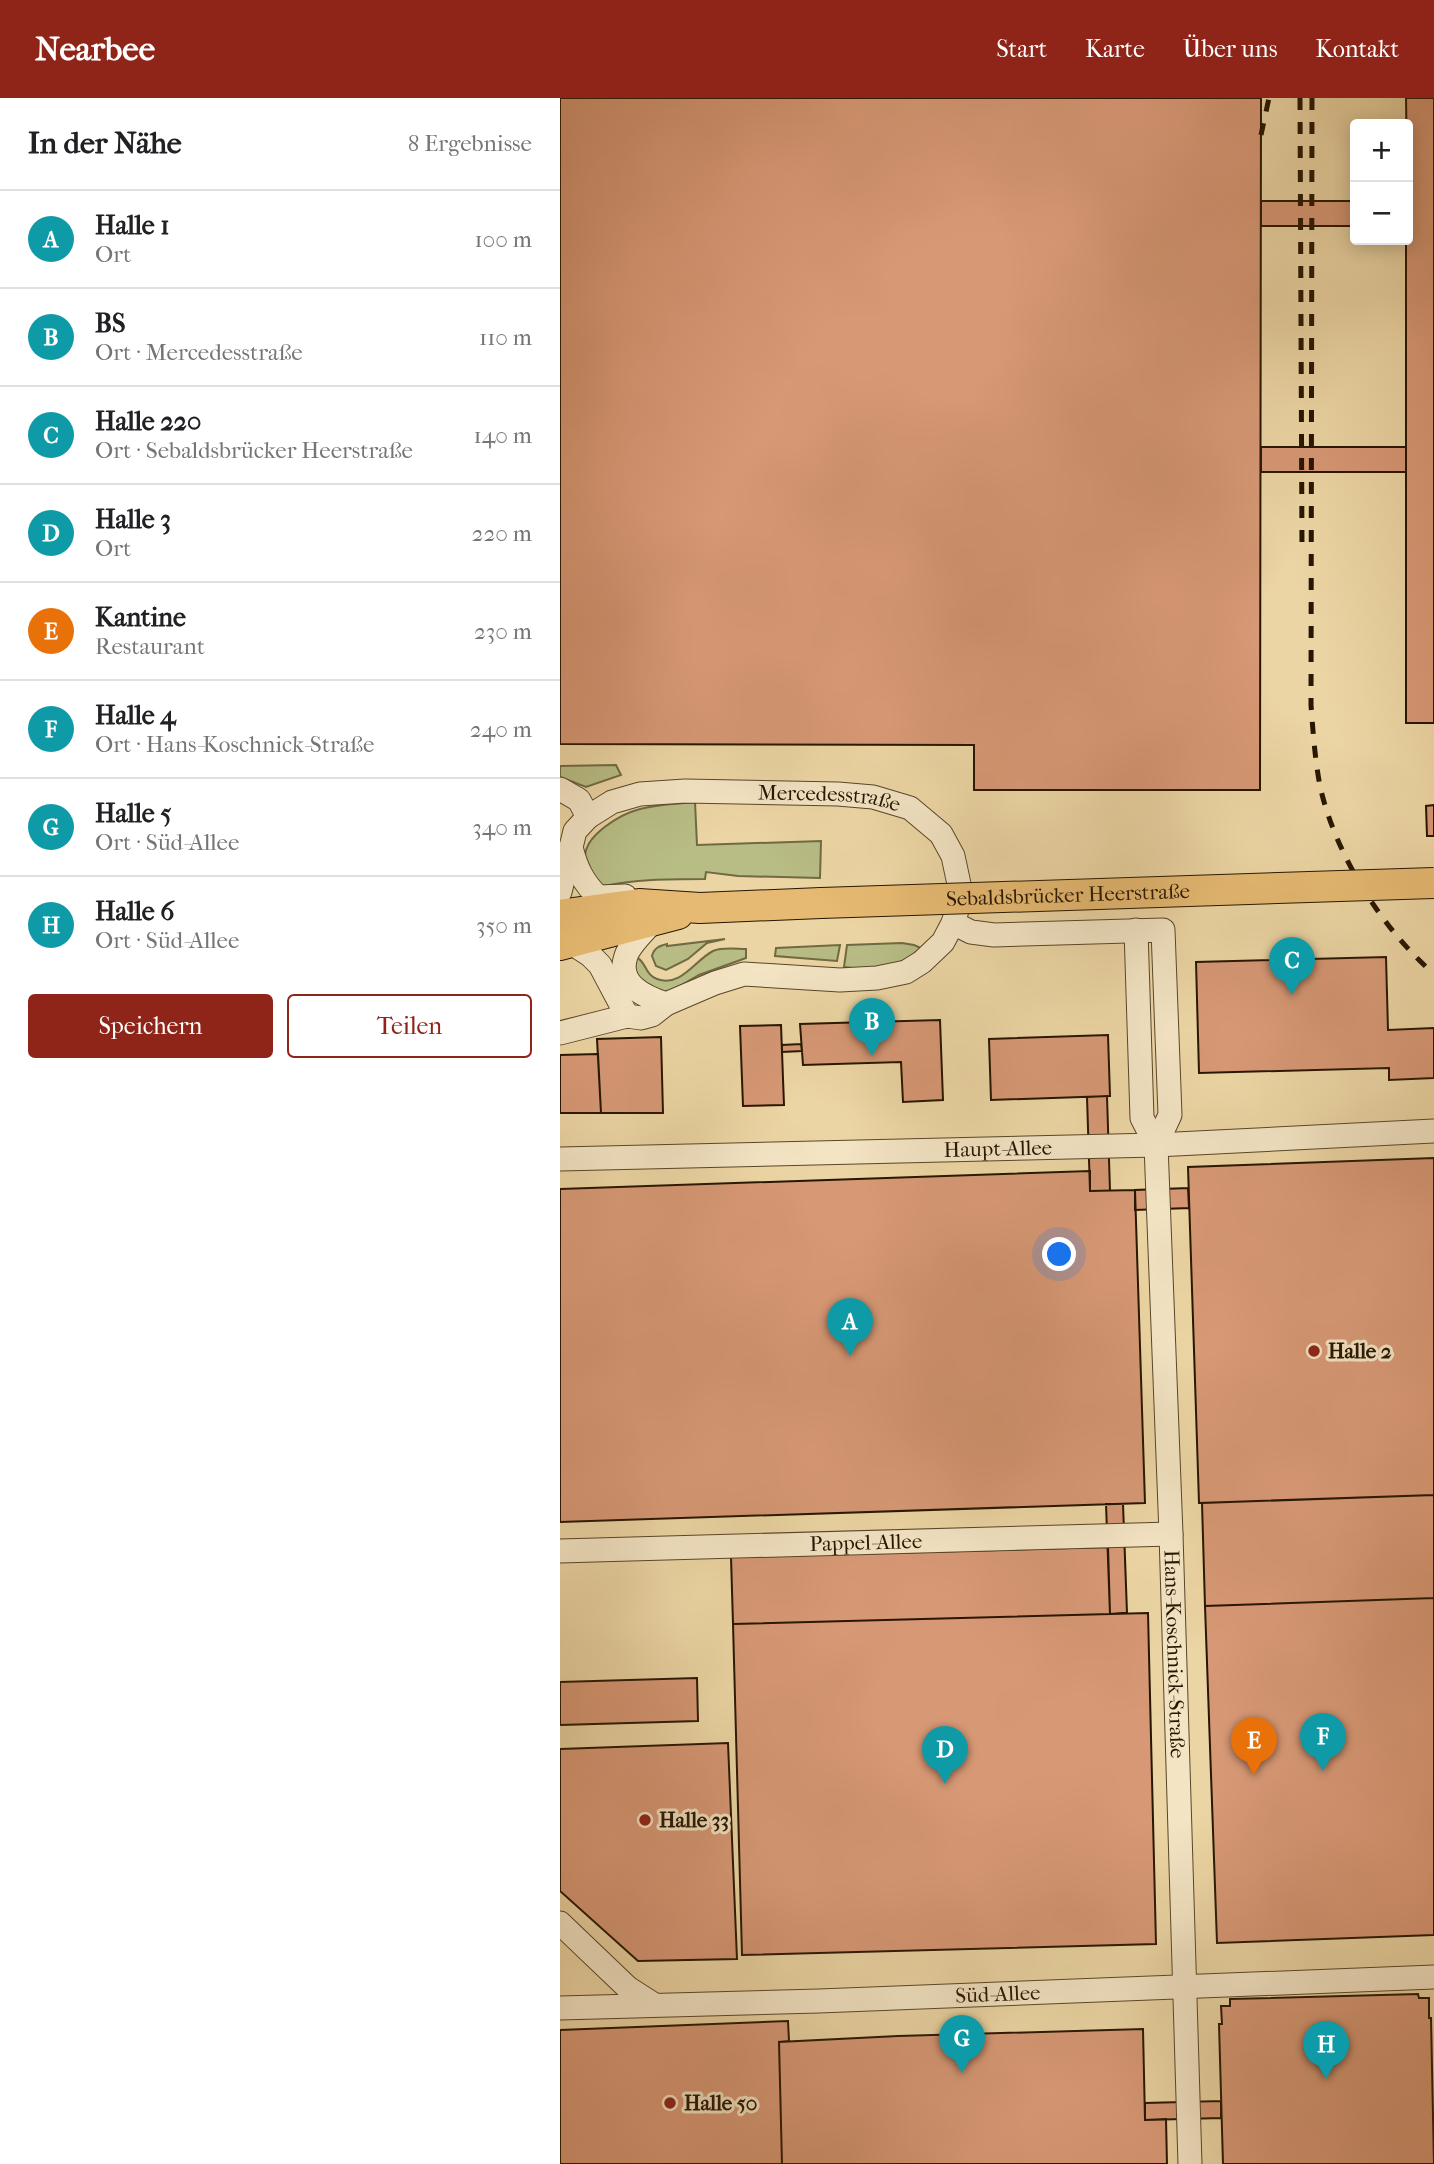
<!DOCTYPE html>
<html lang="de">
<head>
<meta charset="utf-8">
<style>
	:root { --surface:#fff; --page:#f6f6f6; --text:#202124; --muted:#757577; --line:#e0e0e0; --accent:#8f2418 }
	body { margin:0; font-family:"IM FELL French Canon",serif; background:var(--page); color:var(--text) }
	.controls { position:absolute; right:21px; top:21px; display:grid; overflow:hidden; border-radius:7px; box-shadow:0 4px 18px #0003 }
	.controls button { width:63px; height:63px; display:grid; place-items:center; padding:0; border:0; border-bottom:2px solid var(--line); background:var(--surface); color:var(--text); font:35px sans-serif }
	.you { position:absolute; left:500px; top:1157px; width:24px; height:24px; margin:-18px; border:5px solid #fff; border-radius:50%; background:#1a73e8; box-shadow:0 0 0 10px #1a73e833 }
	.badge { display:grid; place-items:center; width:46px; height:46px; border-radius:50%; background:var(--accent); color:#fff; font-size:23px; font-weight:700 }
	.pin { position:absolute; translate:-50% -58px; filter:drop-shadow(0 2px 4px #0008) }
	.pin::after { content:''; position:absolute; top:37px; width:24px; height:21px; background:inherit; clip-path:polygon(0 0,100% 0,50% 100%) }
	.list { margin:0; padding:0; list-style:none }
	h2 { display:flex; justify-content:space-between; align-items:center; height:91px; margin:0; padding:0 28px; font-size:30px }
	h2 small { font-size:23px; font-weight:400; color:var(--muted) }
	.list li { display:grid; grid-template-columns:46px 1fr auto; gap:21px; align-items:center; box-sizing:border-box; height:98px; padding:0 28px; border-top:2px solid var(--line) }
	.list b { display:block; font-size:26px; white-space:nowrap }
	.list p { margin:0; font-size:23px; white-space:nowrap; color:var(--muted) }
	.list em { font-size:23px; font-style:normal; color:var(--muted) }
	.actions { display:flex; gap:14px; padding:21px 28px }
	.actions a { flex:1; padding:16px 0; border:2px solid var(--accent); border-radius:7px; text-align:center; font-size:24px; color:var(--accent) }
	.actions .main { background:var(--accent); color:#fff }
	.map { position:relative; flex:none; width:874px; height:2066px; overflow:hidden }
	header { display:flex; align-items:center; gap:42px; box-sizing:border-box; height:98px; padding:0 35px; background:var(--accent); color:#fff }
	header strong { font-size:33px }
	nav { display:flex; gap:38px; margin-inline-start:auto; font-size:24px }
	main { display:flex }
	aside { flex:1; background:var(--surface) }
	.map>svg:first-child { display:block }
</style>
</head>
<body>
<header>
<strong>Nearbee</strong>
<nav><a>Start</a><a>Karte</a><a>Über uns</a><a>Kontakt</a></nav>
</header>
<main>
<aside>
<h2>In der Nähe<small>8 Ergebnisse</small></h2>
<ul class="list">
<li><span class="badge" style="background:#0f9aa8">A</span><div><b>Halle 1</b><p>Ort</p></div><em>100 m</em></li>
<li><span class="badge" style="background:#0f9aa8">B</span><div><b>BS</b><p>Ort · Mercedesstraße</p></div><em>110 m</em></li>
<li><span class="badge" style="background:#0f9aa8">C</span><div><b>Halle 220</b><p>Ort · Sebaldsbrücker Heerstraße</p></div><em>140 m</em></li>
<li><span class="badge" style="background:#0f9aa8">D</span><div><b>Halle 3</b><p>Ort</p></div><em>220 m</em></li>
<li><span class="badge" style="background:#e8710a">E</span><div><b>Kantine</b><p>Restaurant</p></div><em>230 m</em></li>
<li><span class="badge" style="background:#0f9aa8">F</span><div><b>Halle 4</b><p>Ort · Hans-Koschnick-Straße</p></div><em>240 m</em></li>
<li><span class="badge" style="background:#0f9aa8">G</span><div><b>Halle 5</b><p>Ort · Süd-Allee</p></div><em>340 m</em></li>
<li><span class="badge" style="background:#0f9aa8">H</span><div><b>Halle 6</b><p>Ort · Süd-Allee</p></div><em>350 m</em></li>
</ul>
<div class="actions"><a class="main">Speichern</a><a>Teilen</a></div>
</aside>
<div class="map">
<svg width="874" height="2066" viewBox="0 0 874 2066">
	<rect width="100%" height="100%" fill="#ecd5a4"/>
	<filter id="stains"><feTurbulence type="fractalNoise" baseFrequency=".00286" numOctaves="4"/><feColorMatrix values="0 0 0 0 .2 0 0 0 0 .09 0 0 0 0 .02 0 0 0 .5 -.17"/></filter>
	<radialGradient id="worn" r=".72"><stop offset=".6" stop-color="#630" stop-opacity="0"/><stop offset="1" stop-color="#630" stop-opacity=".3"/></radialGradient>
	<!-- green -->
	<path fill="#b8bd85" stroke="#706a42" stroke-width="2" d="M56,667l5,10 -35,12 -26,-10v-11z
		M135,704l2,43 124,-4 -1,37 -82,-2 -32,-4 -1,7c-36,0 -70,0 -105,8 -5,-8 -14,-20 -15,-29 -1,-23 36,-44 55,-49 17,-5 37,-5 55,-7z
		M165,841l-18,4 -19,16 -22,11 -10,-4 -4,-10c2,-8 7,-10 15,-12v2z
		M342,845l12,2 7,3c-22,21 -48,23 -77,19l3,-22z
		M280,847l-3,16 -62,-5 1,-8z
		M186,851v9l-47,17 -26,15 -9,2 -20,-4 -12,-23 4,-8c10,4 9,18 21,22 24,9 38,-19 56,-28 9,-4 23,-2 33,-2z"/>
	<!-- building -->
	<path fill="#d79875" stroke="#271600" stroke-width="2" d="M0,0h701l-1,692h-286v-45l-414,-1z
		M846,0h28v625h-28v-483h2z
		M701,103h94v25h-94z
		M701,349h145v25h-145z
		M874,707v31h-7l-1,-30z
		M826,859l2,73 46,-2v50l-45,2v-12l-190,5 -3,-111z
		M380,922l3,80 -40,2 -2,-40 -98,3 -3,-41z
		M221,927l3,80 -41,1 -3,-80z
		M548,937l2,61 -119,4 -2,-61z
		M101,939l2,76h-62l-4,-74z
		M241,946l1,7 -20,1v-7z
		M38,956l3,59h-41v-58z
		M547,998l3,95h-20l-3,-94z
		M874,1060v337l-235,8 -11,-336z
		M530,1073v20l45,-1 10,313 -585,19v-333z
		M628,1090l1,20 -54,2v-20z
		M874,1397v103l-229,8 -3,-103z
		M546,1406h17l4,109 -17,1z
		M548,1449l2,67 -377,10 -2,-67z
		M874,1500v337l-217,8 -12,-337z
		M588,1515l8,331 -414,11 -9,-331z
		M137,1580l1,43 -138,4v-43z
		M168,1645l9,216 -99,2 -78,-70v-142z
		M858,1896l1,4h10v20h2l3,146h-211l-4,-140h3l-1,-18h9v-7z
		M228,1923l1,20 -10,1 3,122h-222v-134z
		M583,1931l2,91 21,-1 1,45h-385l-3,-122 119,-6z
		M661,2003v17l-76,2v-17z"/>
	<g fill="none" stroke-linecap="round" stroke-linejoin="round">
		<defs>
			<g id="minor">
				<path d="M0,691l19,11 9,17"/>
				<path d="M11,749c5,21 12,35 27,50l27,-1"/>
				<path id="s1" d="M0,794l15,-61 13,-14 24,-15 28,-8 45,-3 153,3 35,3 37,11 31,26 12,22 6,28 -1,23 -5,16 -10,19 -21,20 -16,10 -29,6 -37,2 -96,-6 -29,9 -49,21 -14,11 -11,3 -14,-2 -67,17"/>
				<path d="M93,823c-9,11 -23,23 -27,35 -10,28 19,41 40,48"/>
				<path d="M393,825l18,9 23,3 169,-5 7,185 -14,30"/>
				<path id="s2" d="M576,832l6,188 14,27 15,389 19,630"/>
				<path d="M10,844l20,13 10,10 27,51"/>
				<path id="s3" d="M0,1061l596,-14 278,-14"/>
				<path id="s4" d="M0,1453l611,-17"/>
				<path d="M0,1825l68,65 25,16"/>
				<path id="s5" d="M0,1910l259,-7 615,-24"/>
			</g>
			<path id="major" d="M0,817l79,-11 61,4 121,-5
				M0,847l118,-31"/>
		</defs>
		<!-- minor casing -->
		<use href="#minor" stroke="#584629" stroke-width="25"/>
		<!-- major casing -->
		<use href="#major" stroke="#271600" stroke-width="32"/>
		<!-- minor -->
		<use href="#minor" stroke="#f3e4c4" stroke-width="23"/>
		<!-- major -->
		<use href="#major" stroke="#e6ba72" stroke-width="30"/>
		<!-- rail -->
		<path stroke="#271600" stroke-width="5" stroke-dasharray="12 12" stroke-linecap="butt" d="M740,0l2,451
			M752,0l-1,607c2,27 4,55 9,81 15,68 62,143 114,188
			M701,37l8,-37"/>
		<defs>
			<g id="major-bridge">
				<path id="s6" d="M261,805l613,-20"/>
			</g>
		</defs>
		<!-- major-bridge casing -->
		<use href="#major-bridge" stroke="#271600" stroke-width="32" stroke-linecap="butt"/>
		<!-- major-bridge -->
		<use href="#major-bridge" stroke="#e6ba72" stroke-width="30"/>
	</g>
	<!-- markers -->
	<g fill="#8f2418" stroke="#f3e4c4" stroke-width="2.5">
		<circle cx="754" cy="1253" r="7"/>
		<circle cx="85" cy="1722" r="7"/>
		<circle cx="110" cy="2005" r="7"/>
	</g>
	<g text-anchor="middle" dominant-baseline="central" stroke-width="6" stroke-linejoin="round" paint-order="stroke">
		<!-- street labels -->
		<g font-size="21" fill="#271600" stroke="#f3e4c4">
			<text stroke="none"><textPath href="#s1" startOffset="329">Mercedesstraße</textPath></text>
			<text stroke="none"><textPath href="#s6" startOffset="247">Sebaldsbrücker Heerstraße</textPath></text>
			<text stroke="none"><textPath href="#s3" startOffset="438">Haupt-Allee</textPath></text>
			<text stroke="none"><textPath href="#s4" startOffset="306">Pappel-Allee</textPath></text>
			<text stroke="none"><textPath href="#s2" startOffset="728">Hans-Koschnick-Straße</textPath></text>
			<text stroke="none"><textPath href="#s5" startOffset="438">Süd-Allee</textPath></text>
		</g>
		<!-- poi labels -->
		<g font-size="21" font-weight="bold" fill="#271600" stroke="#f3e4c4" text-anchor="start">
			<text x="768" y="1253">Halle 2</text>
			<text x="99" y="1722">Halle 33</text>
			<text x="124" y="2005">Halle 50</text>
		</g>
	</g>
	<rect width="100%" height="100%" filter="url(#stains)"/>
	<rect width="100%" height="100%" fill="url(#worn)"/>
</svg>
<div class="controls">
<button>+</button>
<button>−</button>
</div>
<div class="you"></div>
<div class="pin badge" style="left:290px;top:1258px;background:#0f9aa8">A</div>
<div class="pin badge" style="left:312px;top:958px;background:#0f9aa8">B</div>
<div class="pin badge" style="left:732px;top:897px;background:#0f9aa8">C</div>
<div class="pin badge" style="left:385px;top:1686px;background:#0f9aa8">D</div>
<div class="pin badge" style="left:694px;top:1677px;background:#e8710a">E</div>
<div class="pin badge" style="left:763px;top:1673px;background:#0f9aa8">F</div>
<div class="pin badge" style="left:402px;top:1975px;background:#0f9aa8">G</div>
<div class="pin badge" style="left:766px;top:1981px;background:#0f9aa8">H</div>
</div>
</main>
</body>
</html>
